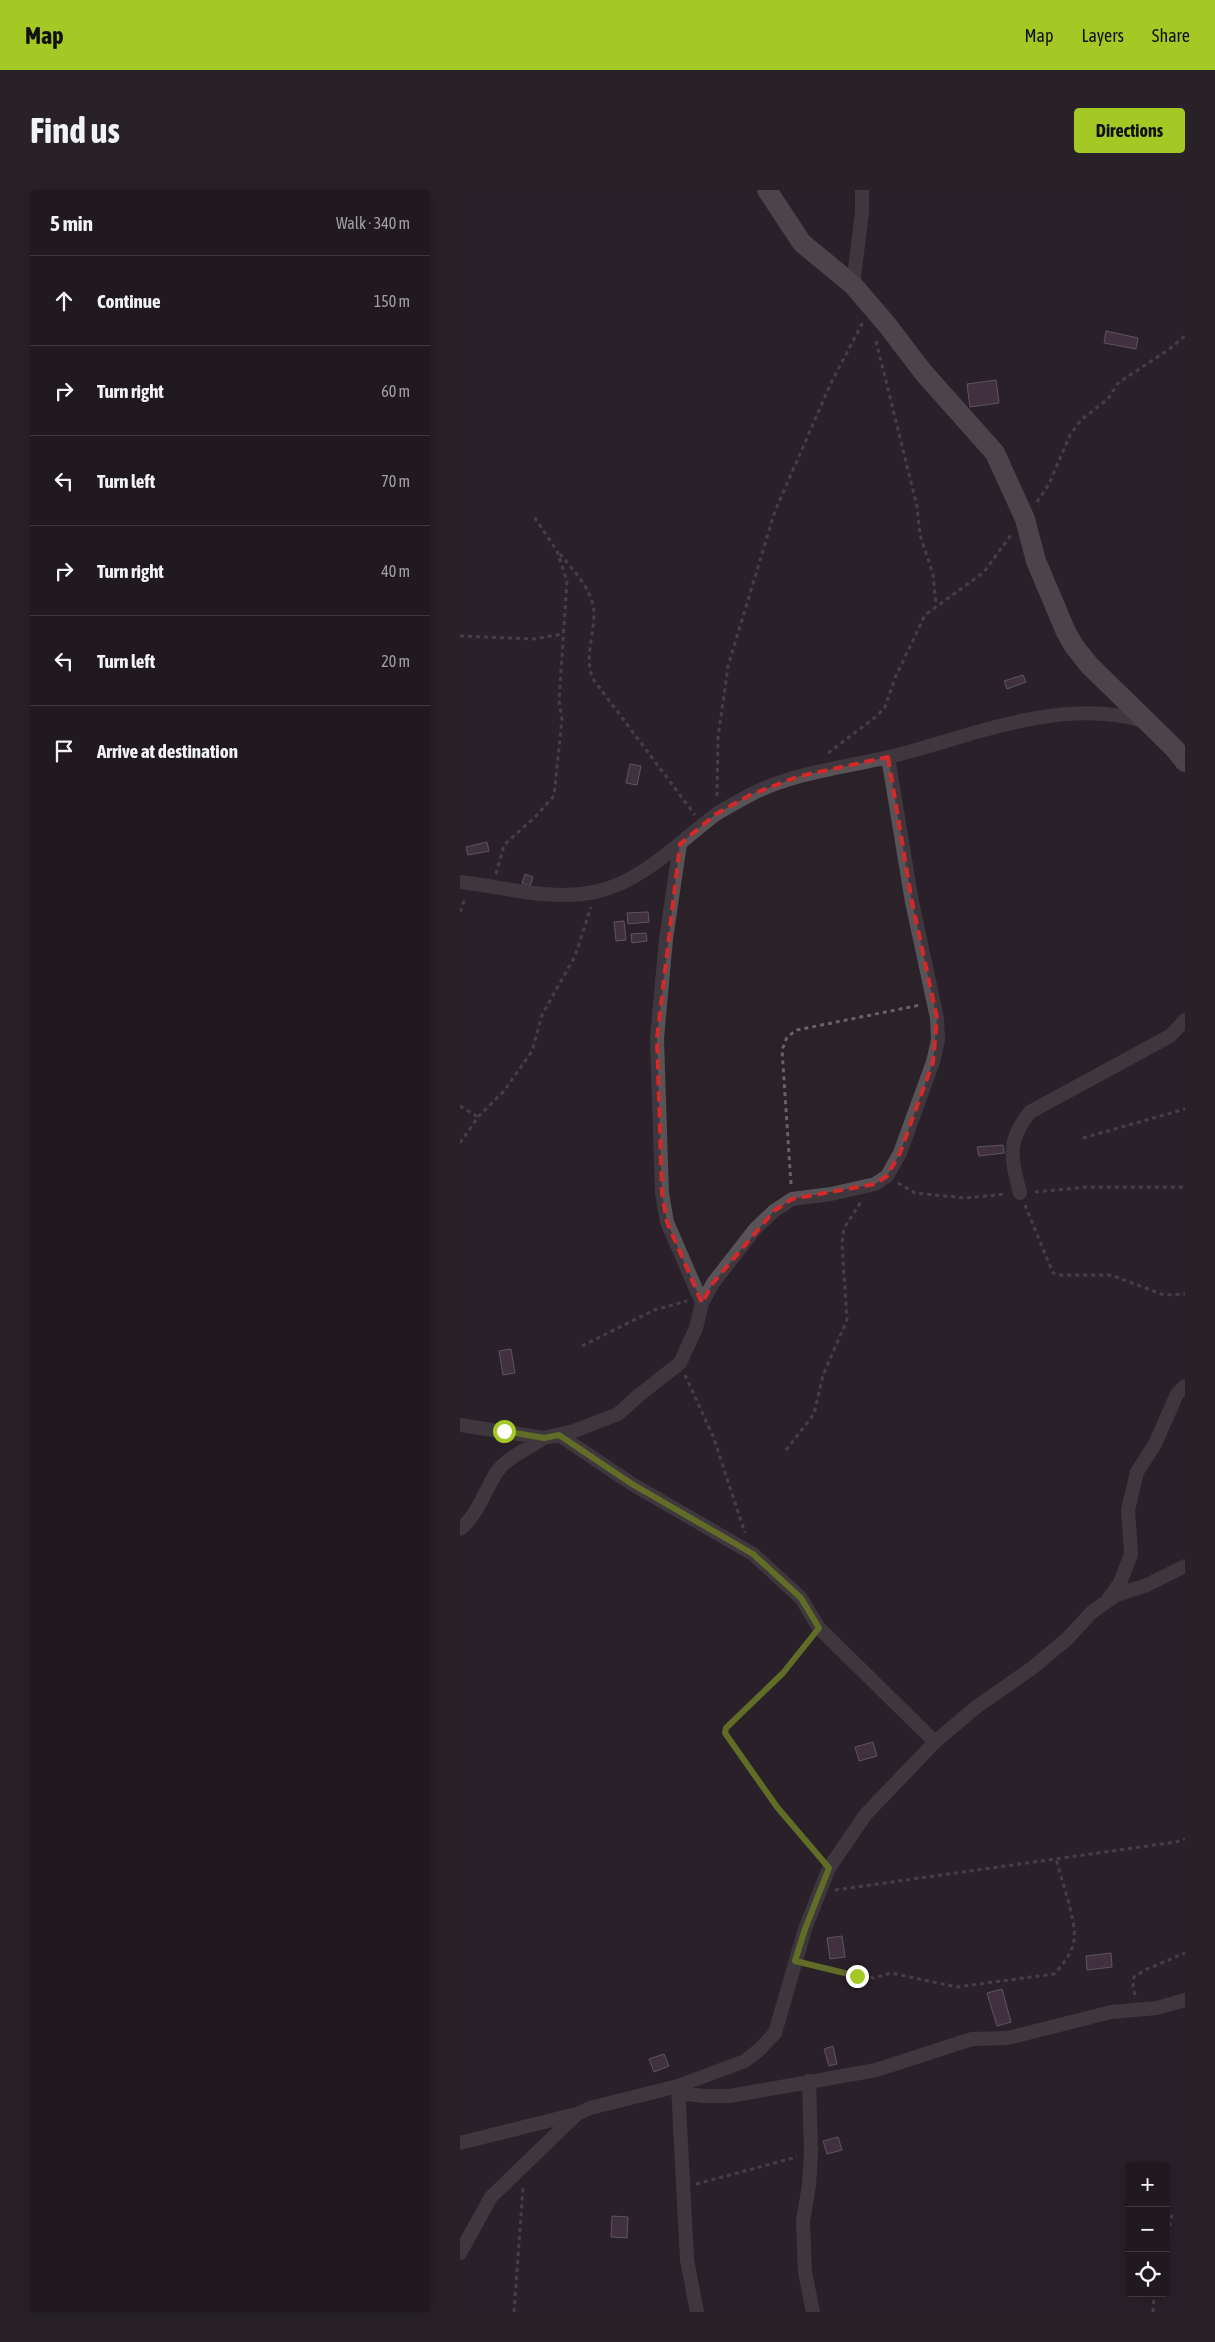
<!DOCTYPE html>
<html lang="en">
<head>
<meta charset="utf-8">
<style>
	:root { --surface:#20191f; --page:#282228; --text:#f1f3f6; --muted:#a2a0a4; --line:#3d383d; --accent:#a4c824 }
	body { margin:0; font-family:"Asap Condensed",sans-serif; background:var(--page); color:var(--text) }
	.controls { position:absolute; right:15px; bottom:15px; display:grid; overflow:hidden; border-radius:5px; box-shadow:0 2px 12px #0003 }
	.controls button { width:45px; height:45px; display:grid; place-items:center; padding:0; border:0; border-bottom:1px solid var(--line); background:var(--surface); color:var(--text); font:25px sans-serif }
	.stop { position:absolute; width:15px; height:15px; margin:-11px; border:4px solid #a4c824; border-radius:50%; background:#fff }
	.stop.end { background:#a4c824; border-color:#fff; box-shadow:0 1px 5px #0008 }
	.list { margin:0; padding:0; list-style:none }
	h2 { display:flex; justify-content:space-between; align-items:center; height:65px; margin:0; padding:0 20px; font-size:21px }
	h2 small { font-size:16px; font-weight:400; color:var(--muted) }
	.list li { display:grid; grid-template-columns:32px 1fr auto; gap:15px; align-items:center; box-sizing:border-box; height:90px; padding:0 20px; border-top:1px solid var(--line) }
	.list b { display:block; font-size:19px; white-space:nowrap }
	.list em { font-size:16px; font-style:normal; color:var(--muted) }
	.icon { flex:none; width:28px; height:28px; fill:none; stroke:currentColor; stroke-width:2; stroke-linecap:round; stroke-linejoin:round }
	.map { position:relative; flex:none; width:725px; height:2122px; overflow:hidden; border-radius:5px }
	header { display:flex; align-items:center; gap:30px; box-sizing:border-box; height:70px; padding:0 25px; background:var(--accent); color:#111 }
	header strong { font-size:24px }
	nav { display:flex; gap:28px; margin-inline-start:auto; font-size:18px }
	.intro { display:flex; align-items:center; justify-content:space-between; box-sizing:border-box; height:120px; padding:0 30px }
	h1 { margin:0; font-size:35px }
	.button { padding:12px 22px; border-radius:5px; background:var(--accent); color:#111; font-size:18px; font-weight:700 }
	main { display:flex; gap:30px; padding:0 30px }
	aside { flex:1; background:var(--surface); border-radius:5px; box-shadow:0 2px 12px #0003 }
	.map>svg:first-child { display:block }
</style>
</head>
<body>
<header>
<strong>Map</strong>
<nav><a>Map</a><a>Layers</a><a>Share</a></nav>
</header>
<div class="intro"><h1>Find us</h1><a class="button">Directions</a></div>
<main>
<aside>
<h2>5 min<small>Walk · 340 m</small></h2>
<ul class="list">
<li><svg class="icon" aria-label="ahead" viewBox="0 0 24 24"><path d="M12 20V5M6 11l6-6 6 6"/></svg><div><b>Continue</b></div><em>150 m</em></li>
<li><svg class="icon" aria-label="right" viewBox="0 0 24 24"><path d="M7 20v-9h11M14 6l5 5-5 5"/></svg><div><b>Turn right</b></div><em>60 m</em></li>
<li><svg class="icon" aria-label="left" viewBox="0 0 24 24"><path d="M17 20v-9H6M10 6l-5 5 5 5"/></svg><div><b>Turn left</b></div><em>70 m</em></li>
<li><svg class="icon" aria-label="right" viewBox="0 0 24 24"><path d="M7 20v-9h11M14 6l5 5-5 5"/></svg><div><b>Turn right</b></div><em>40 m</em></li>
<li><svg class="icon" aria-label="left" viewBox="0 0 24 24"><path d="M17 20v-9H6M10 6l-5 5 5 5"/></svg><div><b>Turn left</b></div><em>20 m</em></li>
<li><svg class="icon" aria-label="arrive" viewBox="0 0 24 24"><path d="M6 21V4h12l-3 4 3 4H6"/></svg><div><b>Arrive at destination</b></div></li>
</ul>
</aside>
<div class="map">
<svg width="725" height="2122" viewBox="0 0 725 2122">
	<rect width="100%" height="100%" fill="#2a2129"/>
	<!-- building -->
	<path fill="#5e455c" stroke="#9d929c" d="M646,141l32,7 -2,11 -32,-6z
		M536,190l3,23 -29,4 -3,-23z
		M563,485l3,7 -19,7 -3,-8z
		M170,574l11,2 -4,19 -11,-2z
		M27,652l2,9 -21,4 -2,-8z
		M65,684l8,3 -3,9 -8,-3z
		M188,722l1,10 -21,2 -1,-11z
		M164,731l2,19 -10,1 -2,-19z
		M186,743l1,8 -15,2 -1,-9z
		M543,955l1,8 -25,3 -2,-9z
		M51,1159l4,24 -12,2 -4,-24z
		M413,1552l4,14 -18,5 -4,-14z
		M382,1746l3,21 -15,2 -3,-21z
		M651,1763l1,14 -25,3 -1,-14z
		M542,1799l9,33 -14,4 -10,-33z
		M373,1856l4,18 -8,2 -5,-17z
		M204,1864l5,12 -15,6 -5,-13z
		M378,1947l4,13 -15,4 -4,-13z
		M152,2026l16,1 -1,21 -16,-1z"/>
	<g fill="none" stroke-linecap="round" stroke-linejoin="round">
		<!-- path -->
		<path stroke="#696168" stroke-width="3" stroke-dasharray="4 4" stroke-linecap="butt" d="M416,151l41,165 3,29 13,39 3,31
			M577,312l12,-18 21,-49 11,-15 27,-21 10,-16 50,-33 17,-14
			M100,364c13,16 34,37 34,60 0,22 -10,44 -1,65l102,136
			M0,446l73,3 30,-5
			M368,563l49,-37 8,-9 10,-29 30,-63 59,-43 27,-37
			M257,606l1,-58 10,-72 47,-155 56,-128 32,-61
			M36,684l8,-29 31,-28 19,-21 8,-77 -3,-18 8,-120 -10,-30 -24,-36
			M0,722l5,-14
			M0,916l18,11
			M623,948l102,-29
			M0,953l18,-26 26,-26 28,-40 10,-36 33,-59 16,-49
			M438,993l17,10 50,5 41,-4
			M331,994l-9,-134 5,-13 10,-7 123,-25
			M575,1002l53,-5h97
			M565,1015l28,68 7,2h51l53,20 21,-1
			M122,1156l72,-36 33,-9
			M225,1185l28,61 32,97
			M326,1260l28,-36 9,-39 24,-55 -5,-77 2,-15 17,-26
			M351,1449l-28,34 -57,55 -1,5 52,74 42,49
			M375,1700l341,-48 9,-3
			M348,1774l49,12 17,2 17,-5 66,14 97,-13c8,-8 19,-22 20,-34 3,-18 -13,-61 -18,-81
			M675,1805l-2,-9 1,-9 11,-7 40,-17
			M236,1994l101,-27
			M706,2060l6,-36
			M54,2122l9,-124
			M693,2122l1,-19"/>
		<!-- street -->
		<path stroke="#585357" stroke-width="14" d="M393,95l9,-73v-22
			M220,654l-14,95 -9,99 5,155 5,29 35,81
			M0,692c46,5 88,19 135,10 47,-10 83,-49 120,-77 10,-7 22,-13 33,-19 43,-23 94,-28 141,-39 82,-20 170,-61 255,-36
			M560,1003c-9,-36 -14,-51 10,-81l140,-76 15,-16
			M0,1235l84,13 30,-7 44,-17 20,-18 42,-33 16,-35 6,-25 11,-20 42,-54 19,-18 18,-12 39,-5 44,-10 12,-8 13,-23 33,-91 5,-22 -1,-22 -25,-116 -24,-145
			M99,1245l73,49 121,70 48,44 18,30 116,114
			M0,1339c17,-13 25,-38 36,-56 10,-15 33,-25 48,-35
			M649,1408l11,-15 11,-29 -3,-44 9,-38 18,-28 22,-50 8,-8
			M349,1891l2,72 -2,32 -6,36 2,51 8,40
			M218,1896l9,174 10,52
			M219,1903l25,3h26l146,-26 96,-31 36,-1 103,-26 46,-4 28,-8
			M0,1953l116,-29
			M0,2063l31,-56 86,-83 13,-6 88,-22 67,-25 14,-11 16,-17 30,-104 24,-61 37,-54 69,-72 40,-34 57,-40 35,-29 25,-27 24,-17 31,-10 38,-19"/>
		<!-- secondary -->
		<path stroke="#756d74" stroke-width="20" d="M307,0l35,53 51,42 35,41 35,46 72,81 30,66 11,42 30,71 8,14 15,19 85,83 11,14"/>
	</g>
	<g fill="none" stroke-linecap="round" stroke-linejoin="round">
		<!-- route -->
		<path stroke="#a4c824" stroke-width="6" d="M44,1241l40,7 15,-3 73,49 121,70 48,44 18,30 -36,45 -57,55 -1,5 52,74 52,61 -24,61 -10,32 62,15"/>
	</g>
	<!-- marked area -->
	<path d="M0 0H725V2122H0ZM428,567l24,145 25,116 -4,44 -33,91 -13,23 -12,8 -83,15 -18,12 -61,72 -11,20 -35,-81 -5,-29 -5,-155 23,-194 36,-30 34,-19 50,-19z" fill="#2a2129" fill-opacity=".55" fill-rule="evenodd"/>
	<path fill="none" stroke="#d62828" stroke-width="4" stroke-dasharray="10 6" stroke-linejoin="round" d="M428,567l24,145 25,116 -4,44 -33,91 -13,23 -12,8 -83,15 -18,12 -61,72 -11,20 -35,-81 -5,-29 -5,-155 23,-194 36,-30 34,-19 50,-19z"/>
</svg>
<div class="controls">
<button>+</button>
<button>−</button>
<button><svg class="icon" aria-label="locate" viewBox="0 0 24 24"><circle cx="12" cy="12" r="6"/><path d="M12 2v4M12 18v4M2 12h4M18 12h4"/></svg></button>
</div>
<div class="stop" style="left:44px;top:1241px"></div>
<div class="stop end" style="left:397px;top:1786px"></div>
</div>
</main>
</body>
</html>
